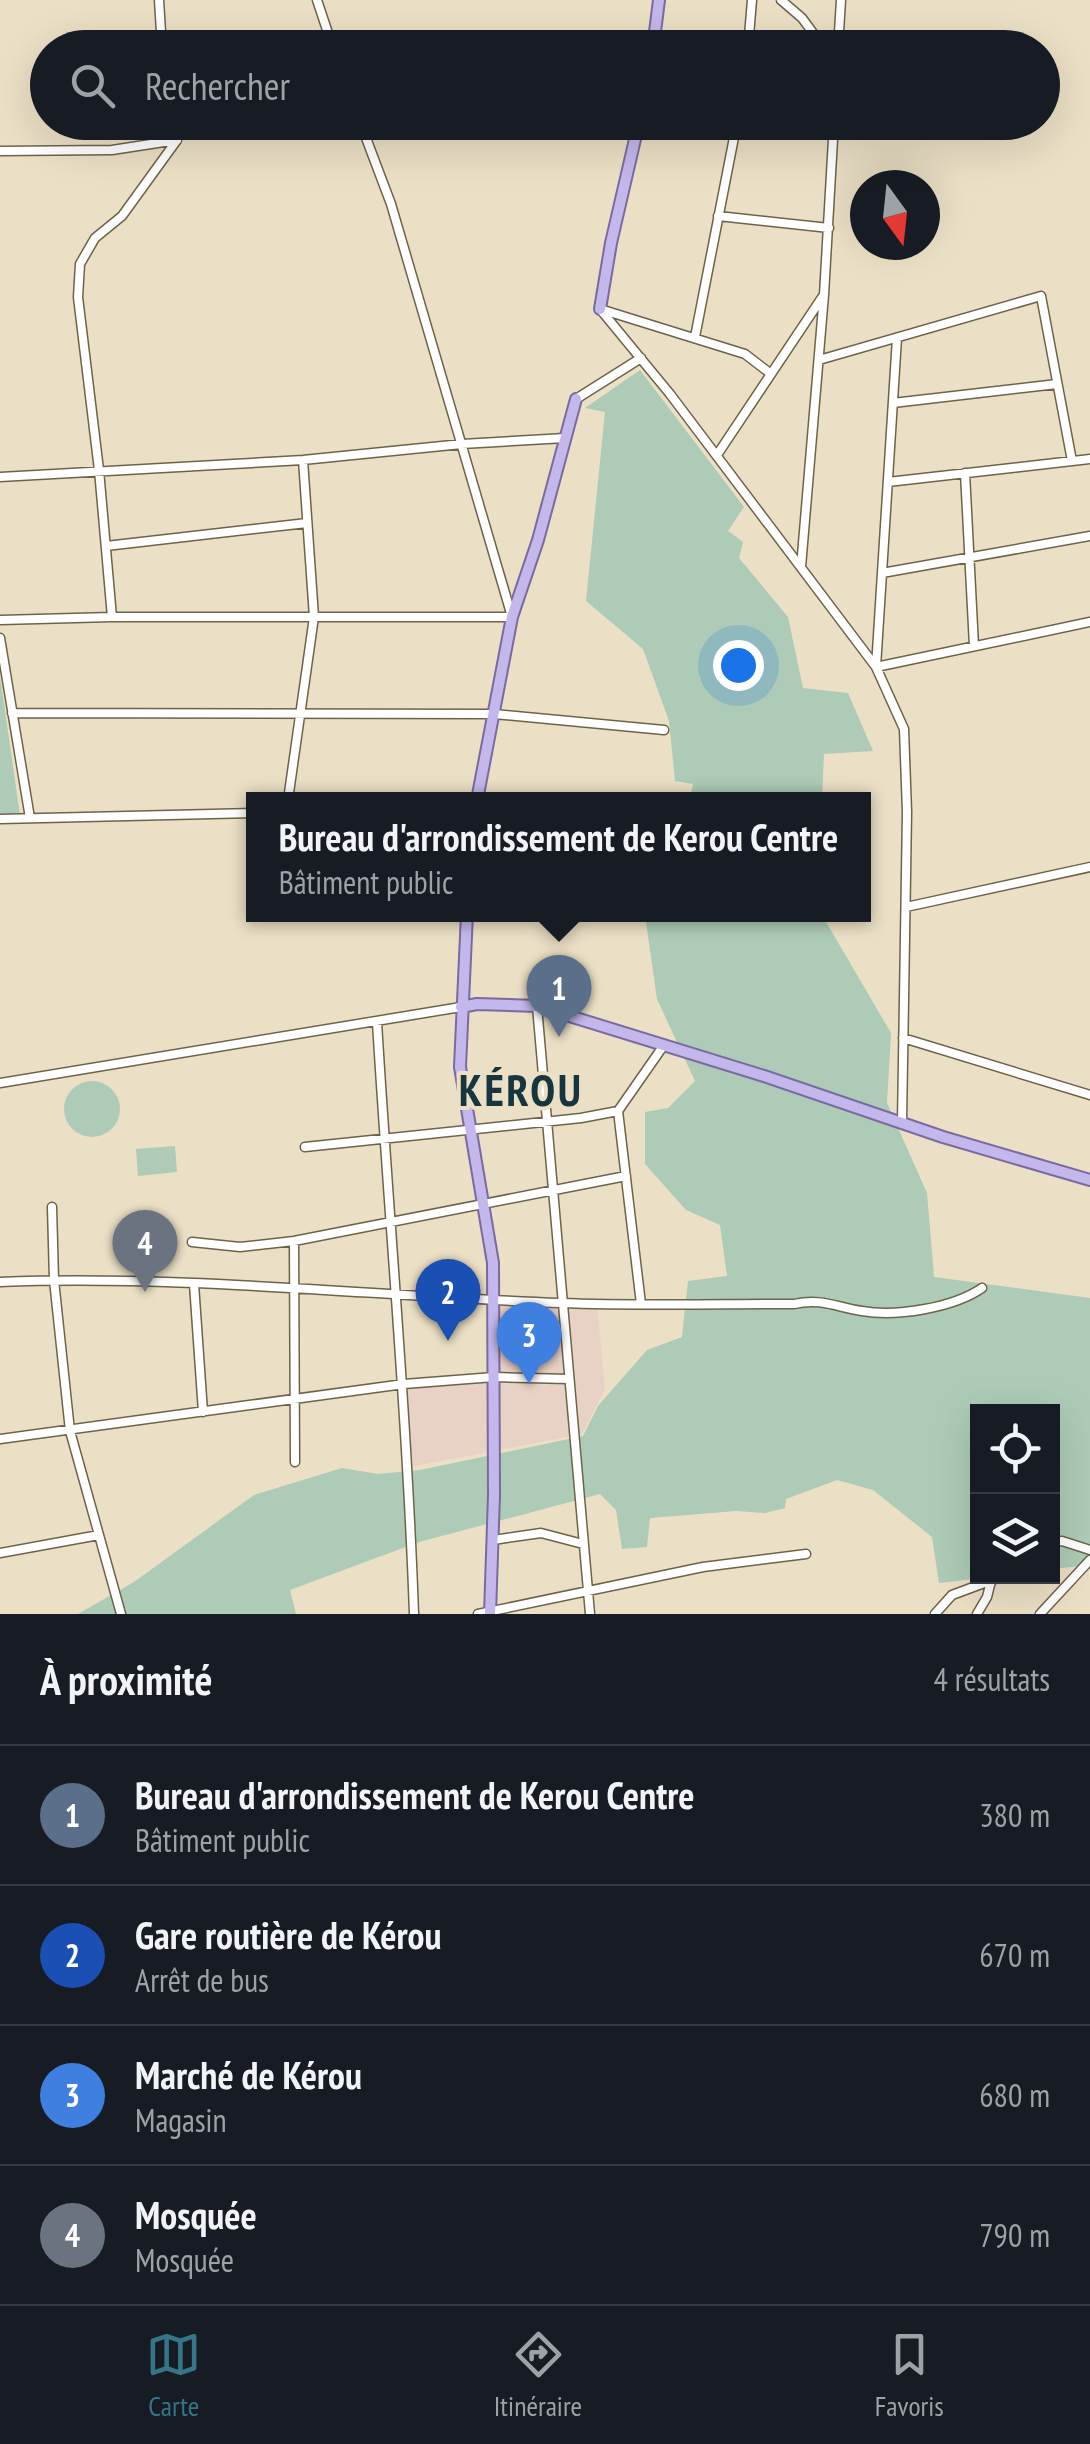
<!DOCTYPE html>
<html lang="fr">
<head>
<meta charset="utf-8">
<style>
	:root { --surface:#171b24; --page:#20242c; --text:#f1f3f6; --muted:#9ea1a6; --line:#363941; --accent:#347588 }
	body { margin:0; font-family:"PT Sans Narrow",sans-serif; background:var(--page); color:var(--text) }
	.controls { position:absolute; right:30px; bottom:30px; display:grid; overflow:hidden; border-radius:0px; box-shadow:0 10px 40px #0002 }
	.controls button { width:90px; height:90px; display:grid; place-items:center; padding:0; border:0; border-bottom:2px solid var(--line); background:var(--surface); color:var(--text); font:50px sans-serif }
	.compass { position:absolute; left:850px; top:170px; width:90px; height:90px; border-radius:50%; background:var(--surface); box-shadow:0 10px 40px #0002; rotate:165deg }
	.you { position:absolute; left:738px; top:665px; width:35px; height:35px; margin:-25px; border:8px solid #fff; border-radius:50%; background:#1a73e8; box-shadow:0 0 0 15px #1a73e833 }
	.badge { display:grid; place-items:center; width:65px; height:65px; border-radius:50%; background:var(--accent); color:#fff; font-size:32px; font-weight:700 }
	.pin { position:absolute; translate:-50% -82px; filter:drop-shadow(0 2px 5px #0008) }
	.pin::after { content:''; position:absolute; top:52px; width:35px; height:30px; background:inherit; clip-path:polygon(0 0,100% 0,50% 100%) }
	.popup { position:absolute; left:246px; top:792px; width:625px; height:130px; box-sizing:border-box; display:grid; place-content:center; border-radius:0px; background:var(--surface); filter:drop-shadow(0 2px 8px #0005); font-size:32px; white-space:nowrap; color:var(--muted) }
	.popup b { font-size:38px; color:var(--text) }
	.popup::after { content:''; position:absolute; left:50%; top:100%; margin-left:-20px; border:20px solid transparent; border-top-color:var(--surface) }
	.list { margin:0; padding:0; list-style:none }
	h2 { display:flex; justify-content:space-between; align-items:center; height:130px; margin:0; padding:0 40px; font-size:42px }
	h2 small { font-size:32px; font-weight:400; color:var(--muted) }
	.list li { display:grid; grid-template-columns:65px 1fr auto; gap:30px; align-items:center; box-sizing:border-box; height:140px; padding:0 40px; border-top:2px solid var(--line) }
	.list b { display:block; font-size:38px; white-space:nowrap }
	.list p { margin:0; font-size:32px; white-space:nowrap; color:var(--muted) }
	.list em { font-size:32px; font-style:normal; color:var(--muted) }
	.icon { flex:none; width:55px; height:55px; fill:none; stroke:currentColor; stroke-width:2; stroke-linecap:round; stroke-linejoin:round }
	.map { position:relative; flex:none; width:1090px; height:1614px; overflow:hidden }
	.search { position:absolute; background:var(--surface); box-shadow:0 10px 40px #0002; left:30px; right:30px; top:30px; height:110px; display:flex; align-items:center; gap:25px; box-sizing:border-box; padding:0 35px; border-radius:55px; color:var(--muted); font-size:38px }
	.sheet { height:690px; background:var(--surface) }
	nav { display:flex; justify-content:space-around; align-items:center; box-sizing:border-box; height:140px; border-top:2px solid var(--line); background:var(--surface); font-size:28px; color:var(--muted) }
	nav a { display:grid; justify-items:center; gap:5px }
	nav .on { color:var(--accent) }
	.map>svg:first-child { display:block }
</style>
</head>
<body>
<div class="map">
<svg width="1090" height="1614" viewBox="0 0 1090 1614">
	<rect width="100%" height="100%" fill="#ebdfc5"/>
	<!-- commercial -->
	<path fill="#e8d1c5" d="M497,1304l100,2 8,83 -23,45 -172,33 -3,-80 93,-7z"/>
	<!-- green -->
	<path fill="#adcbb6" d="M640,370l104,137 -16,24 15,11 -4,16 49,59 15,71 45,5 25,58 -49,3 -2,45h-132l3,-15 -18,-3 -6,-60 -26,-72 -57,-48 19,-189 -20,-4z
		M0,676l20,139h-20z
		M645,915h177l69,118 -4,70 40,90 7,84 156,21v267l-37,4 -1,-157h-74v164l14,1 -53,6 -7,-46 -59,-47 -36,-10 -51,19 -1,9 -20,5 -29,-2 -86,7 -3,29 -25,2 -6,-39 -16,-16 -181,48 -129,48 6,24h-218l56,-32 120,-87 88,-27 36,6 42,-4 163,-34 15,-30 49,-56 35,-13 6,-56 39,-5 -7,-51 -34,-15 -41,-46v-52l23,-4 27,-27 -38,-82z
		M64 1109a28 28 0 1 1 56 0a28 28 0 1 1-56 0Z
		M175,1146l2,26 -39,4 -2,-27z"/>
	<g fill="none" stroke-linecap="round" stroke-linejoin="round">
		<defs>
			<path id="minor" d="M159,0l3,48
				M317,0l16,48
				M781,0l21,18 22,30
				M748,48l4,-48
				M838,48l3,-48
				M0,151l112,-1 65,-10 -4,-18
				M718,216l111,12
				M600,309l70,85 206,273 28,62 3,83 -5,311
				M600,309l145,45 26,20
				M695,337l42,-215
				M897,338l-21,329 214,-45
				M819,360l222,-64 31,165
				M576,399l65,-41
				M893,403l164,-19
				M717,455l106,-159
				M965,473l9,173
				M0,477l303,-17 159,-16 103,-6
				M888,482l202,-23
				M106,546l201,-23
				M801,567l23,-272 10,-173
				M882,573l208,-37
				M112,617l-13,-147 -21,-173 2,-33 15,-26 27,-22 55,-76
				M0,620l112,-3h400l-121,-413 -31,-82
				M0,638l30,180
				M12,713l482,1 170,16
				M288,800l26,-183 -11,-157
				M0,819l254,-6
				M906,907l184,-40
				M537,1006l53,608
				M377,1022c12,198 30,394 37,592
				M903,1038l187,57
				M0,1083l461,-76
				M305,1147l276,-29 37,-7
				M52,1207l2,73 16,151 51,183
				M294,1241l1,221
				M192,1242l48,5 54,-6 332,-65
				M0,1282c187,-7 373,14 560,21 78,3 156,1 234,1 27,-6 42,3 68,7 34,6 91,-3 120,-23
				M194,1284l9,128
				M641,1304l-23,-193 46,-66
				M0,1439l404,-55 90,-7 74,2
				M493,1540l48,-7 42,11
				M1052,1542l10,-1 28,9
				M0,1553l99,-18
				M478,1614l225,-47 103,-13
				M935,1614l17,-19 51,-19
				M977,1614l10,-17 4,-16
				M1040,1614l50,-54"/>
			<path id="major" d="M653,48l6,-48
				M600,309l11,-66 28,-121
				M477,800l35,-183 26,-77 38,-141
				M467,914l-7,153 33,196 1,232 -4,119
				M461,1007l16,-3 60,2 227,70 179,61 147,43"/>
		</defs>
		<!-- minor casing -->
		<use href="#minor" stroke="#6d634b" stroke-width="11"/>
		<!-- major casing -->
		<use href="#major" stroke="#7a6b9f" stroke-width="14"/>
		<!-- minor -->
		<use href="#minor" stroke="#fff" stroke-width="8"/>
		<!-- major -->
		<use href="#major" stroke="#c4b7eb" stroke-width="10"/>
	</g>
	<g text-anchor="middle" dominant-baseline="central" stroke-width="8" stroke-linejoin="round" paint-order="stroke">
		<!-- district labels -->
		<g font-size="45" font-weight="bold" letter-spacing="2.5" fill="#16353e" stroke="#ebdfc5">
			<text x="521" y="1089">KÉROU</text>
		</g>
	</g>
</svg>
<div class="controls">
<button><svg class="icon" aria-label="locate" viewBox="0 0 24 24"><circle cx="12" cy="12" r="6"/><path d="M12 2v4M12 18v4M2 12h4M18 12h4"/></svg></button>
<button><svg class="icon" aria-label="layers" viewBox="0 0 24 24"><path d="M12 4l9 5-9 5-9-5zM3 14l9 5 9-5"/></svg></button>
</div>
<svg class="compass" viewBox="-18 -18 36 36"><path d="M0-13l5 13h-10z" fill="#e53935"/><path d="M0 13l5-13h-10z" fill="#9ea1a6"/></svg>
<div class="you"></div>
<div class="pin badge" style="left:559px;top:1037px;background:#5c6f8a">1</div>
<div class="popup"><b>Bureau d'arrondissement de Kerou Centre</b>Bâtiment public</div>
<div class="pin badge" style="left:448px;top:1341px;background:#1a4fb4">2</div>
<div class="pin badge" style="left:529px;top:1384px;background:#3f7fe0">3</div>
<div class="pin badge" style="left:145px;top:1292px;background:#6b7280">4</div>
<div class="search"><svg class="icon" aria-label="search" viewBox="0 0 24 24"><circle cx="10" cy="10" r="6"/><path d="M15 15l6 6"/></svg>Rechercher</div>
</div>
<section class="sheet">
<h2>À proximité<small>4 résultats</small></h2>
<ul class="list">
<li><span class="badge" style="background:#5c6f8a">1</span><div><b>Bureau d'arrondissement de Kerou Centre</b><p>Bâtiment public</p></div><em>380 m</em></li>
<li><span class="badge" style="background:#1a4fb4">2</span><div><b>Gare routière de Kérou</b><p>Arrêt de bus</p></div><em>670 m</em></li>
<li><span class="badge" style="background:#3f7fe0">3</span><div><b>Marché de Kérou</b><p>Magasin</p></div><em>680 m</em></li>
<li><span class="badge" style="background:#6b7280">4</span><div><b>Mosquée</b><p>Mosquée</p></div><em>790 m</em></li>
</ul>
</section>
<nav>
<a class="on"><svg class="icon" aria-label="map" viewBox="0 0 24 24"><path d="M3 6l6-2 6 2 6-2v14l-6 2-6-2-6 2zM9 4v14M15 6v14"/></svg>Carte</a>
<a><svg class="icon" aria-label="directions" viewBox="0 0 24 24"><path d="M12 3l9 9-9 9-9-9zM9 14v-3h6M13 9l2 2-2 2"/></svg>Itinéraire</a>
<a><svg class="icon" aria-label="saved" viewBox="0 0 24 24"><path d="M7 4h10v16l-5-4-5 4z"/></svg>Favoris</a>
</nav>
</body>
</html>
